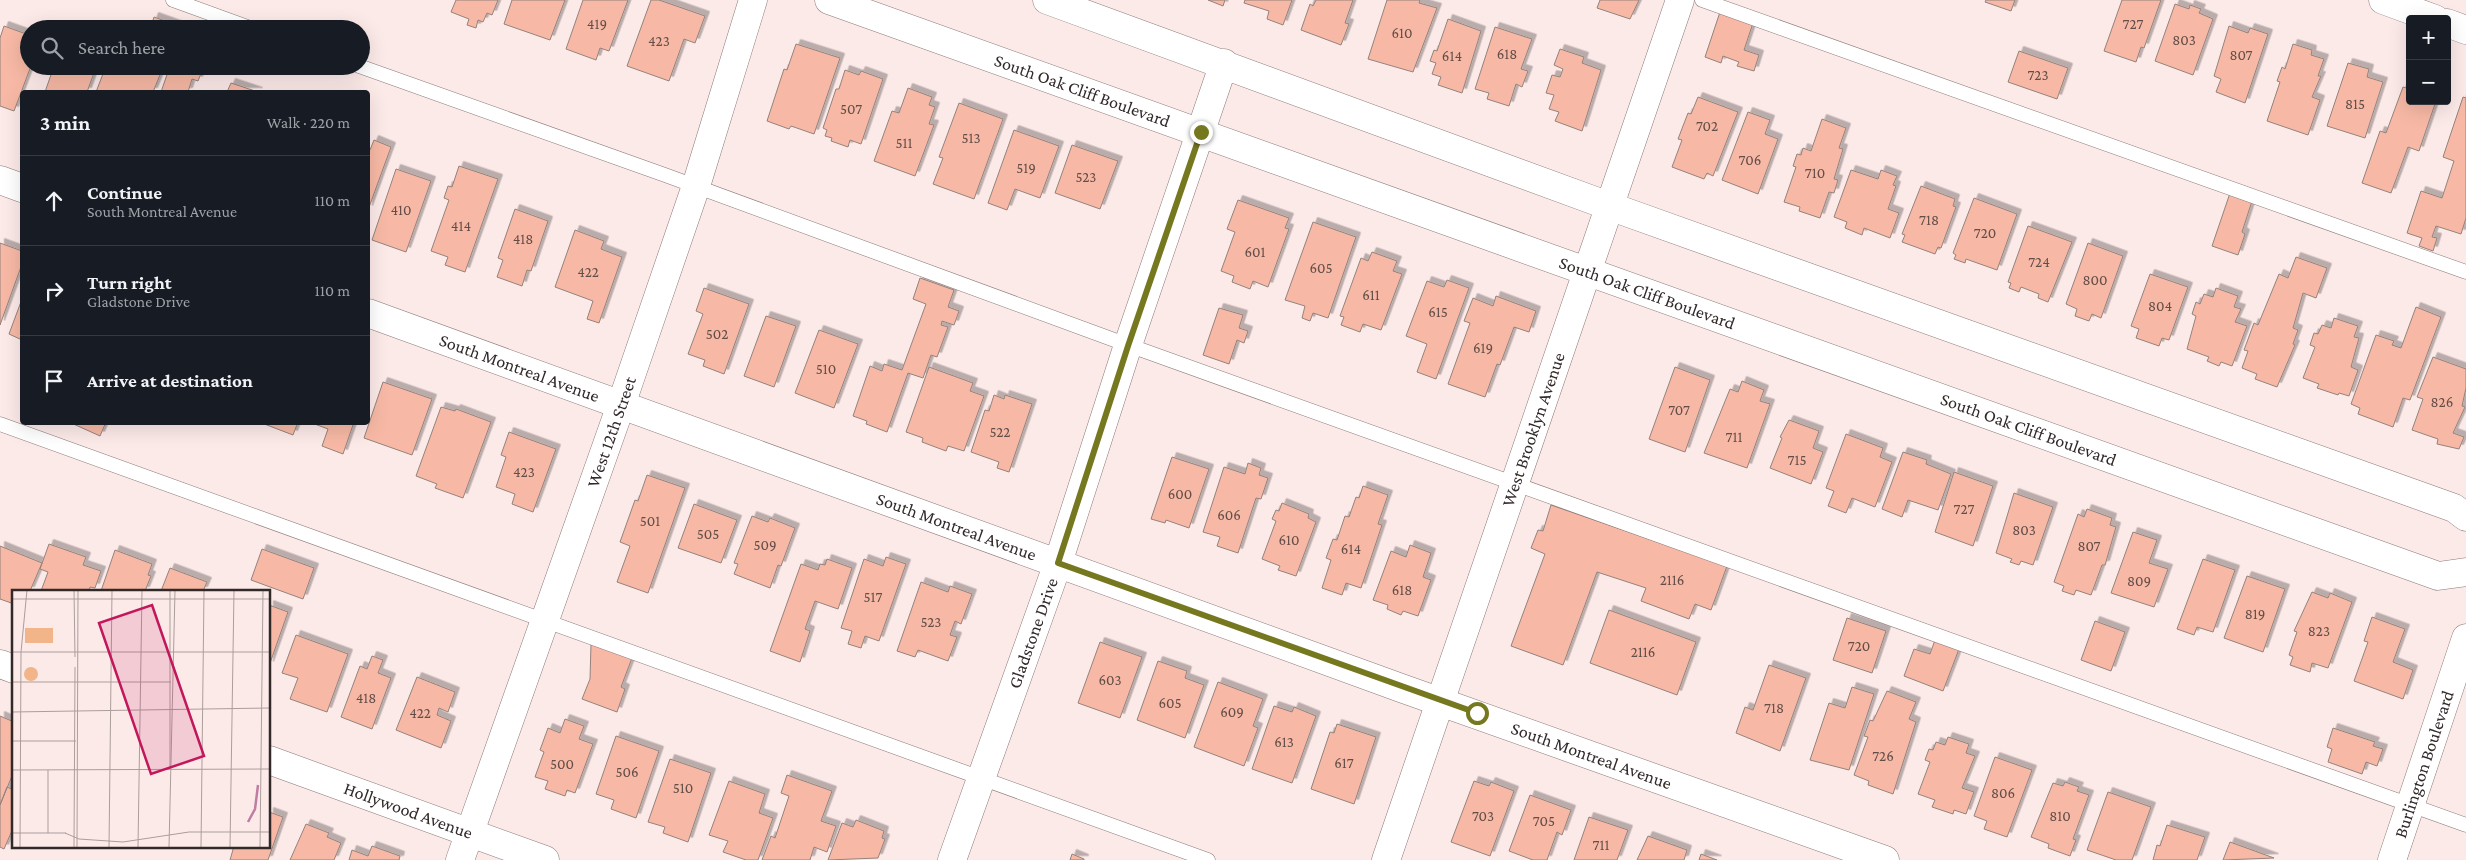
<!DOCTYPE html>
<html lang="en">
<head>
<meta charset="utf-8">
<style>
	:root { --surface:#171b24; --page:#20242c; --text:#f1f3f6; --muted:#9ea1a6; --line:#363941 }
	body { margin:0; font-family:"Crimson Pro",serif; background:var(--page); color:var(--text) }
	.controls { position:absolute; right:15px; top:15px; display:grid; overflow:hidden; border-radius:5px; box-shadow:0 5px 20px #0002 }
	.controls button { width:45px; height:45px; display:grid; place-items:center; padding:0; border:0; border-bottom:1px solid var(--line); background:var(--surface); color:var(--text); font:25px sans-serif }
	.stop { position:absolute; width:15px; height:15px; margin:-11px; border:4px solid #75781f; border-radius:50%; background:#fff }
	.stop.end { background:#75781f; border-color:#fff; box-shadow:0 1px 5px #0008 }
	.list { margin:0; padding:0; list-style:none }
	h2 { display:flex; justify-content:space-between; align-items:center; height:65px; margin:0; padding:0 20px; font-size:21px }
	h2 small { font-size:16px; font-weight:400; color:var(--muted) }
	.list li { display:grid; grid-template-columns:32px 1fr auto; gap:15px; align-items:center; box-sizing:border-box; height:90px; padding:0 20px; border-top:1px solid var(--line) }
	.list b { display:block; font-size:19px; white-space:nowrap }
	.list p { margin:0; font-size:16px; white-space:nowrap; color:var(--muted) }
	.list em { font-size:16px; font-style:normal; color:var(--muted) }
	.icon { flex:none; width:28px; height:28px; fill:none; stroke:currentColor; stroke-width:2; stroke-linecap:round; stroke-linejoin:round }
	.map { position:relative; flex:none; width:2466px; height:860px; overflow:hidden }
	.search { position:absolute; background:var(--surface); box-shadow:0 5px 20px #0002; left:20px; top:20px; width:350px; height:55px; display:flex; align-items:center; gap:12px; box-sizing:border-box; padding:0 18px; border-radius:28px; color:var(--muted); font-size:19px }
	.panel { position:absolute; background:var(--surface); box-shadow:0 5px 20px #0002; left:20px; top:90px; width:350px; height:335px; border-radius:5px }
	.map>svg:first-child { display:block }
</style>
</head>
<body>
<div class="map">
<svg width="2466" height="860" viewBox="0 0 2466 860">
	<defs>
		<filter id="shadow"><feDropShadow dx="4.5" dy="-4.5" stdDeviation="0" flood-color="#0004"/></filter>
	</defs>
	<rect width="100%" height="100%" fill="#fceae9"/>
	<!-- building -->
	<path fill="#f7b9a5" stroke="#94827c" filter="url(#shadow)" d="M456,0h42l-6,15 -5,-2 -4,9 -5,-2 -2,8 -9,-3 2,-6 -18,-7z
		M512,0h53l-15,40 -46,-16z
		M583,0h45l-19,51 -9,-3 -4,12 -30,-11z
		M651,0h8l46,16 -10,27 -11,-4 -15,42 -42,-15z
		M1208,0h17l-2,6z
		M1245,0h47l-9,25 -16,-6 2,-8 -25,-8z
		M1316,0h37l-8,23 4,1 -8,21 -40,-15 9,-26 3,2z
		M1387,0h33l-1,3 18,5 -24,64 -45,-13z
		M1600,0h39l-9,19 -33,-11z
		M1986,0h29l-4,11 -26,-9z
		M2122,0h39l-17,48 -3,-1 -5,15 -32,-11z
		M2175,4l14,5 1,-4 11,4 -2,4 14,6 -20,56 -38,-14z
		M1721,9l33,11 -10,30 15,5 -5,16 -17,-5 2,-4 -16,-6 -2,7 -16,-6z
		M154,17l28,10 -32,2z
		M1448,19l33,12 -19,62 -24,-8 3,-8 -9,-3 4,-11 -6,-2 4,-11 3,1z
		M4,26l25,9v31h2l-17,45 -14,-5v-68z
		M2229,26l19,7 2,-5 18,6 -23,69 -29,-11 5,-13 -7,-3z
		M1495,27l37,12 -11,30 7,2 -6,16 -6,-3 -7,22 -22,-7 2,-6 -14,-4z
		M796,44l44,14 -26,76 -23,-8 -2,3 -22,-8 17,-52 3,1z
		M2293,44l19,6 -1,5 13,4 -6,17h3l-9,21 8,3 -12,35 -41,-14 13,-39 -3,-1 5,-14 3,2z
		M1560,49l24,8 -2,6 19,7 -19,61 -27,-10 4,-9 -10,-3 5,-14 -8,-2 6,-18 8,2 3,-8 -9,-4z
		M2019,51l49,17 -11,31 -49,-17z
		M2348,63l21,6 -2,8 16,5 -18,56 -38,-12z
		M54,66h38l-2,6 4,1 -7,19h-42z
		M106,66h46l10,4 -9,22h-57z
		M170,66h34l-6,15 -6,-2 -4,13h-27z
		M845,70l14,5 2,-4 22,8 -22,65 -11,-4 -2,7 -17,-6 1,-3 -7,-2 2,-6 -4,-2 13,-39h3z
		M231,83l27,9h-31z
		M2403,87l7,2v12h26l-17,50 -11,-4 -17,46 -29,-10 18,-52 6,2z
		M908,88l24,9 -3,8 6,2 -6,17 5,1 -19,51 -41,-15 18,-50 7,2z
		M1698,97l40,15 -25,64 -6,-3 -3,6 -32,-12 10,-27 -4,-1 10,-26 3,1z
		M2463,97l3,1v120l-5,16 -25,-8 -4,11 5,1 -4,13 -14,-5 3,-8 -15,-5 14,-42 21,7 12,-37 -11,-4z
		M959,103l44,16 -29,80 -41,-15 10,-26 -4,-1z
		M1748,112l22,8 -5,14 13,5 -20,55 -36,-14z
		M1822,119l24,9 -7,20 4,1 -9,30 4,1 -4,13 -5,-1 -9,26 -21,-7 1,-4 -16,-5 12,-35 -3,-1 4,-12 4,1 2,-7 8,3z
		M1014,130l45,16 -19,52 -25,-9 -8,21 -19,-7z
		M374,140l17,7 -23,63v-60h2z
		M1072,145l46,16 -18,48 -45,-16z
		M459,166l39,13 -33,93 -20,-7 3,-8 -17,-6 18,-51 -5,-2 4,-12 4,1z
		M396,169l35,12 -25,71 -34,-12z
		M1851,170l27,9 3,-9 16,6 -4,9 3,1 -8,23 11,4 -9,25 -26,-10 -2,7 -17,-7 2,-6 -13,-5z
		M1921,186l34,13 -2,7 3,1 -15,41 -3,-1 -3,7 -33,-12 3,-7 -3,-1z
		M2230,193l22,8 -10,31 3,2 -7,21 -26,-9z
		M1974,198l43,16 -20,56 -31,-11 -1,4 -11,-4 2,-4 -3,-2z
		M1238,200l51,18 -4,10 4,1 -21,58 -15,-6 -3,8 -18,-7 2,-6 -13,-5 14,-39 -8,-3z
		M515,209l33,12 -17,50 -4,-1 -5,16 -25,-9 6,-17 -5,-2z
		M1313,222l43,15 -28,81 -15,-5 -3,8 -8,-3 3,-12 -20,-6z
		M2028,226l44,16 -24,60 -10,-4 1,-4 -18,-7 -2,5 -10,-4 2,-5 -3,-1z
		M575,230l29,11 -3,8 21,8 -23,66 -12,-4 6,-18 -38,-14z
		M0,243l22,8v13l-22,61z
		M2088,243l35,13 -22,62 -9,-4 -3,7 -14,-5 2,-7 -11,-5z
		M1372,252l25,9 -4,10 9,3 -21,56 -18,-6 -3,8 -19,-7 3,-8 -4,-1 21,-58 7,3z
		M2296,257l31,11 -11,30 -13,-5 -10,35 5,2 -5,14 2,1 -18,42 -22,-8 2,-5 -15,-6 6,-17 -4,-1 10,-27 4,2 21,-51 9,4z
		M2150,274l38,13 -19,53 -7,-2 -3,8 -23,-8 3,-9 -8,-3z
		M920,278l34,12 -6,17 11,4 -5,14 -12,-4 -1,4 7,2 -11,30 -6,-2 -8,23 -15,-5 -21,59 -21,-8 1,-3 -14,-5 17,-50 12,5 2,-7 18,6 24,-66 -13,-5z
		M1447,280l22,8 -33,91 -19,-7 10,-28 -21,-8 21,-55 17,6z
		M704,288l45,16 -25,70 -21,-8 2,-6 -17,-6 15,-40 -7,-3z
		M2216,288l22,8 -4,11 7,2 -6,13 12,4 -15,40 -11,-4 -2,4 -12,-5 2,-4 -22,-8 9,-33 -4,-2 4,-12 4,2 4,-10 9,3z
		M1496,296l40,15 -7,21 -15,-5 -14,38 -3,-1 -12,33 -37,-13 22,-61 -6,-2 9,-23 20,8z
		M22,299v41l-13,-6z
		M2416,307l25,10 -31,83 -7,-2 -10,29 -35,-13 2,-6 -9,-4 25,-69 18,6 -2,4 9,3z
		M1219,308l24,7 -4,13 9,3 -4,12 -7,-3 -8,24 -26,-9z
		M766,316l30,10 -22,61 -30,-11z
		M2334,318l24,8 -4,11 5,1 -8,29 7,3 -9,26 -10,-3 -1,2 -21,-7 2,-4 -16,-6 12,-31 -5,-2 4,-12 4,1 4,-9 9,3z
		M819,330l39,14 -24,64 -39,-15z
		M2433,357l33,12v19l-4,18 3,1 -12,26 11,4 -5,12 -22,-5 1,-5 -26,-9 11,-31 -6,-2z
		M929,367l44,16 -3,8 14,5 -20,55 -16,-5 -2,5 -24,-9 1,-4 -17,-6z
		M1675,367l35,13 -25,72 -36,-13z
		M1742,381l22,9 -4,11 10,3 -23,64 -43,-15 26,-64 8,3z
		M383,382l49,17 -20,56 -48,-17z
		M994,395l10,4 1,-4 27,9 -23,68 -12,-4 2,-6 -28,-10 14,-42 4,1z
		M441,407l14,4 1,-2 35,13 -28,76 -28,-10 2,-4 -21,-8z
		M1789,420l30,11 -6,17 10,4 -12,32 -41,-16 12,-30 -2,-1z
		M69,422h37l-6,14z
		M259,422h39l-5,13z
		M354,422l-11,32 -21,-8 6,-17 -16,-6z
		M509,432l47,17 -23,63 -21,-8 3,-10 -19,-7 10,-30 -5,-2z
		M1846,434l37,14 -3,9 12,5 -17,45 -23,-9 -6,15 -18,-7 6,-15 -8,-3z
		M1903,452l24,8 -1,4 25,10 -13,36 -30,-10 -6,17 -20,-8z
		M1172,457l37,12 -20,59 -23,-8 -1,3 -14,-4z
		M1248,463l13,5 -2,7 9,3 -7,21 -5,-1 -18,55 -21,-7 3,-9 -17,-5 21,-65 21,7z
		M1954,472l39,14 -20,60 -38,-14z
		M647,475l38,13 -37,105 -31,-11 13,-36 -10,-4 15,-42 3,1z
		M1363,486l25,9 -10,29 4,1 -21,63 -15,-5 -4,12 -20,-7 9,-28 -5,-2 7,-19 4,1 8,-24 4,1 7,-20 3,1z
		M2014,493l39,14 -20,58 -12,-4 -2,4 -9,-3 2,-3 -16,-6z
		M1282,503l27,11 -1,4 8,4 -20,54 -18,-6 2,-4 -18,-7 14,-38 -4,-2 4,-9 3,1z
		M694,504l43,16 -16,43 -43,-15z
		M1551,505l176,61 -16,44 -16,-6 -6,15 -48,-18 5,-13 -49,-16 -34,93 -52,-19 34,-92 -14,-6 7,-18 5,1z
		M2087,509l25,9 -2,7 6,2 -11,38h-3l-11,30 -15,-5 -2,5 -12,-4 2,-5 -10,-4 24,-68 6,3z
		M752,516l16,6 2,-4 25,10 -14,38 -3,-1 -8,23 -36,-14 4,-10 -4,-1z
		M2133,532l24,8 -8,23 19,6 -14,38 -43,-14z
		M49,544l37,13 -3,8 18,6 -6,17 -5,-1 -1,4h-48l7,-19 -8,-3z
		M1410,545l21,8 -8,24 8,3 -13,36 -15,-5 -2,4 -14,-6 1,-4 -15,-5 18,-49 15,6z
		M0,546l42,17 -12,28h-16v13l-14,-5z
		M262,549l52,19 -11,31 -52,-19z
		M115,550l37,14 -4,11 3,1 -6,15h-44z
		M886,557l20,7 -27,77 -14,-5 -4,12 -13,-4 4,-13 -11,-3 23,-69 19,7z
		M827,559l25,9 -14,41 -23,-8 -10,28 5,2 -10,31 -30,-11 31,-87 17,6 2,-6 5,1z
		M2203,559l32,11 -22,62 -16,-5 -3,8 -17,-6z
		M170,568l37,14 -4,9h-42z
		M2247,576l38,13 -22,63 -39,-14z
		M921,582l27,10 2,-6 22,8 -11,30 -6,-3 -5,14 7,2 -9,24 -30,-11 -3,7 -18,-6z
		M2312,592l16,6 2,-5 22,9 -24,66 -16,-5 -2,9 -20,-7 3,-8 -4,-2 8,-23 -3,-1z
		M269,605l19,7 -19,54z
		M1609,610l87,32 -19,53 -87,-32z
		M2372,617l33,12 -12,33 20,8 -10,29 -49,-18 14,-39 -4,-1z
		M1847,618l39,13 -14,42 -39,-13z
		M2095,621l30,11 -14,39 -30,-11z
		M296,635l52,19 -21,58 -37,-13 8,-21 -16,-5z
		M1935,640l24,9 -16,42 -39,-15 10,-27 16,5z
		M1100,642l42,15 -22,61 -42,-15z
		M591,644l41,14 -11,29 4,2 -8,23 -35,-13 8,-20z
		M372,656l11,4 -5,13 13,5 -19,51 -31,-12 19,-51 7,3z
		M1158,661l29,10 -2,7 19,7 -19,53 -48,-18z
		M1769,665l37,13 -26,73 -44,-18 9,-26 8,3z
		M417,677l38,15 -7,20 -9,-4 -2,7 14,6 -10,27 -45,-18z
		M1218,682l45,17 -10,27 5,2 -14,38 -50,-19z
		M1852,687l22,7 -25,76 -39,-10 19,-57 16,5z
		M1887,691l29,11 -7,17 7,3 -23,72 -25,-9 1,-4 -15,-6 14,-38 -4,-1 6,-16 3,1z
		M1274,706l18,6 2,-5 22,9 -24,67 -40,-14z
		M0,716l14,6v49l-14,34z
		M565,719l19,7 -5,13 14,5 -18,49 -8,-3 -2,6 -20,-7 3,-8 -13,-4 9,-25 -4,-2 8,-22 12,5z
		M1337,724l39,13 -22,67 -43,-15 19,-57 4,1z
		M2333,728l42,14 -2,4 10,3 -6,17 -11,-4 -4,12 -34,-12 4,-13 -5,-2z
		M616,736l43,15 -23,67 -25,-9 3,-9 -18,-6z
		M1948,737l21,7 -3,9 9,3 -13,32 12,4 -8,22 -12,-4 -1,4 -21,-7 3,-7 -17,-6 12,-32 -5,-2 4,-11 4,1 3,-8 9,3z
		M1995,757l37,13 -25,67 -23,-8 3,-8 -13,-5z
		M670,759l41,14 -23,69 -25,-9 2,-6 -17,-5z
		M787,775l45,16 -11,30 15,5 -9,26 -13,-5 -4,13h-48l9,-24 4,2 14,-42 -8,-3z
		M729,781l36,13 -6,19 14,5 -15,42h-12l-23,-8 5,-11 -19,-6z
		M1474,781l15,5 2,-4 23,9 -24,65 -39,-14z
		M2065,782l14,5 -2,4 12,4 -16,44 3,1 -6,16 -22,-8 1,-4 -18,-7 22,-54 10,3z
		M7,787l7,3v36l-10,23 -4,-2v-42z
		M2108,792l43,15 -19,53h-16l-29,-10z
		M1530,795l41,15 -9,25 -5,-3 -10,28h-14l-24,-9z
		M269,812l14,5 -15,43h-38l4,-14h35z
		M1589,817l39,13 -11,30h-43z
		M856,820l28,11 -2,7 3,1 -7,19 -50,2 14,-37 11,4z
		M306,824l23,9 -2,4 14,6 -7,17h-44z
		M2167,825l38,12 -8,23h-44l4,-15 3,1z
		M1648,836l39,14 -3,10h-47z
		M2230,842l44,16 -51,2z
		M372,846l28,10 -1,4h-50l3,-10 16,6z
		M1072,854l12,5v1h-14z
		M1701,854l16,6h-18z"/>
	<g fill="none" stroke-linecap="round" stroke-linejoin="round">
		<defs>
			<path id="service" d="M173,0l80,29
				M1702,0l764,272
				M359,66l306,109 463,170 1338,480
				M0,424l1208,436"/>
			<g id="minor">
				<path d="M2383,0l52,19"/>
				<path d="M2447,23l19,7"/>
				<path d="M0,180l22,8"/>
				<path id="s1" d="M368,313l1033,375 484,172"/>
				<path d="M0,664l14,5"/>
				<path id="s2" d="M269,760l276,100"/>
				<path id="s3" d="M952,860l106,-297 70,-218 96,-282"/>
				<path id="s4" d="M1386,860l294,-860"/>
				<path id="s5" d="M2392,860l74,-222"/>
			</g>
			<g id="tertiary">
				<path id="s6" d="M829,0l1609,576 28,-4"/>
				<path d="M1047,0l562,206 845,302 12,9"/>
				<path id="s7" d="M460,860l161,-455 75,-219 57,-186"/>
			</g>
		</defs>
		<!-- service casing -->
		<use href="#service" stroke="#8c7978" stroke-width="15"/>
		<!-- minor casing -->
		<use href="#minor" stroke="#8c7978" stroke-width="29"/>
		<!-- tertiary casing -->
		<use href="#tertiary" stroke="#8c7978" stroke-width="29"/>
		<!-- service -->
		<use href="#service" stroke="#fff" stroke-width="14"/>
		<!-- minor -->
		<use href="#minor" stroke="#fff" stroke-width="28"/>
		<!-- tertiary -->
		<use href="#tertiary" stroke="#fff" stroke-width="28"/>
	</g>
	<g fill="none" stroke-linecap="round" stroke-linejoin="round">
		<!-- route -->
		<path stroke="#75781f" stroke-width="6" d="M1201,132l-73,214 -70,217 419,150"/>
	</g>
	<g text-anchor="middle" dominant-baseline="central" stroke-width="4" stroke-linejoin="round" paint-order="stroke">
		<!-- number labels -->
		<g font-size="15" fill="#634d48">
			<text x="597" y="24">419</text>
			<text x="2133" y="24">727</text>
			<text x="1402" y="33">610</text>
			<text x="2184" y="40">803</text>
			<text x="659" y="41">423</text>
			<text x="1507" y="54">618</text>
			<text x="2241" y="55">807</text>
			<text x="1452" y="56">614</text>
			<text x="2038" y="75">723</text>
			<text x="2355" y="104">815</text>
			<text x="851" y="109">507</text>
			<text x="1707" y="126">702</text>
			<text x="971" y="138">513</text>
			<text x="904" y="143">511</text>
			<text x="1750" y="160">706</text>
			<text x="1026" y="168">519</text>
			<text x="1815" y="173">710</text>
			<text x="1086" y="177">523</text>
			<text x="401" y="210">410</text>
			<text x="1929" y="220">718</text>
			<text x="461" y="226">414</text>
			<text x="1985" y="233">720</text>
			<text x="523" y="239">418</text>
			<text x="1255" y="252">601</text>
			<text x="2039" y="262">724</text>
			<text x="1321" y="268">605</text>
			<text x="588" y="272">422</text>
			<text x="2095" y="280">800</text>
			<text x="1371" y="295">611</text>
			<text x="2160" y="306">804</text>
			<text x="1438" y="312">615</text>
			<text x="717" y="334">502</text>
			<text x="1483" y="348">619</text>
			<text x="826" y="369">510</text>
			<text x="2442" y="402">826</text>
			<text x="1679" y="410">707</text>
			<text x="1000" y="432">522</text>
			<text x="1734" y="437">711</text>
			<text x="1797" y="460">715</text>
			<text x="524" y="472">423</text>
			<text x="1180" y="494">600</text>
			<text x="1964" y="509">727</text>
			<text x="1229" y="515">606</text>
			<text x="650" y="521">501</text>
			<text x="2024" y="530">803</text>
			<text x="708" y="534">505</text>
			<text x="1289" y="540">610</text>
			<text x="765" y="545">509</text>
			<text x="2089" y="546">807</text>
			<text x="1351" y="549">614</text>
			<text x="1672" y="580">2116</text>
			<text x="2139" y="581">809</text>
			<text x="1402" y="590">618</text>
			<text x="873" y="597">517</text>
			<text x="2255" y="614">819</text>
			<text x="931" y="622">523</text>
			<text x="2319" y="631">823</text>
			<text x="1859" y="646">720</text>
			<text x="1643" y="652">2116</text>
			<text x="1110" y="680">603</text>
			<text x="366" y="698">418</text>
			<text x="1170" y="703">605</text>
			<text x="1774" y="708">718</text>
			<text x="1232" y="712">609</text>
			<text x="420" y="713">422</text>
			<text x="1284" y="742">613</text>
			<text x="1883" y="756">726</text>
			<text x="1344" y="763">617</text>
			<text x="562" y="764">500</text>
			<text x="627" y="772">506</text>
			<text x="683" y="788">510</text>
			<text x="2003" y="793">806</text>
			<text x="1483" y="816">703</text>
			<text x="2060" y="816">810</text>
			<text x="1544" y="821">705</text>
			<text x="1601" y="845">711</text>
		</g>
		<!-- street labels -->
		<g font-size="18" fill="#322929" stroke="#fceae9">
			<text stroke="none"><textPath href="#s6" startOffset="269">South Oak Cliff Boulevard</textPath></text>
			<text stroke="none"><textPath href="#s6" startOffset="869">South Oak Cliff Boulevard</textPath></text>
			<text stroke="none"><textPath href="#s1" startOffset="161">South Montreal Avenue</textPath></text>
			<text stroke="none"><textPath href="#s6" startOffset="1274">South Oak Cliff Boulevard</textPath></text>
			<text stroke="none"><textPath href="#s4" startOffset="455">West Brooklyn Avenue</textPath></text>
			<text stroke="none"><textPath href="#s7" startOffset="454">West 12th Street</textPath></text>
			<text stroke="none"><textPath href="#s1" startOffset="626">South Montreal Avenue</textPath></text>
			<text stroke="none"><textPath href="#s3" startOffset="241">Gladstone Drive</textPath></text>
			<text stroke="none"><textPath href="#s1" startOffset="1301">South Montreal Avenue</textPath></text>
			<text stroke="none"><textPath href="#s5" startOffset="101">Burlington Boulevard</textPath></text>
			<text stroke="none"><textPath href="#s2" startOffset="148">Hollywood Avenue</textPath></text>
		</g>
	</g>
	<!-- overview -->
	<g transform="translate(12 590)">
		<rect width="258" height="258" fill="#fceae9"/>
		<path d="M13,38h28v15h-28zM12 84a7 7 0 1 1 14 0a7 7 0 1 1-14 0Z" fill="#f1b589"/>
		<path fill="none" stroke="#c07da4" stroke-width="2.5" d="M236,232l7,-13 3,-24"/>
		<path fill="none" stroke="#ab9d9c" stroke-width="1" d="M62,0l1,67M0,9h258M0,62h258M0,92h159M0,122l258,-4M0,151h64M158,179v-179M0,180l258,-1M0,243h54M36,243v-63M53,243l14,6 44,3 66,-10h81M8,257l1,-195 6,-62M62,257l1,-180M65,257l1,-257M97,257l3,-257M126,257l4,-257M157,257l6,-257M189,257l3,-257M218,257l4,-257M248,257l3,-257"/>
		<path fill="#c2185b" fill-opacity="0.15" stroke="#c2185b" stroke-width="2.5" d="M140,15l52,151 -53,18 -52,-151z"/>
		<rect width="258" height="258" fill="none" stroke="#322929" stroke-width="2.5"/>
	</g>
</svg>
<div class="controls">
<button>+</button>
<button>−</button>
</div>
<div class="stop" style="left:1477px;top:713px"></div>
<div class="stop end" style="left:1201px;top:132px"></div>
<div class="search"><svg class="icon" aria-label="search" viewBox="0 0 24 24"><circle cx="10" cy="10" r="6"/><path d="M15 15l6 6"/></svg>Search here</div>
<section class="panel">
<h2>3 min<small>Walk · 220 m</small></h2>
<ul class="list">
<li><svg class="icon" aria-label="ahead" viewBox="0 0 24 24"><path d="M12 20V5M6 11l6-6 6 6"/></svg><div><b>Continue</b><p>South Montreal Avenue</p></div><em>110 m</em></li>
<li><svg class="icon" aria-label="right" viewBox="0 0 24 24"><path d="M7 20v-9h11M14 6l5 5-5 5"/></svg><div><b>Turn right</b><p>Gladstone Drive</p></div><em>110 m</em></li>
<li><svg class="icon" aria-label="arrive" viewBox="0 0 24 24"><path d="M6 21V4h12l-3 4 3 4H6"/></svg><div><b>Arrive at destination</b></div></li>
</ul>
</section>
</div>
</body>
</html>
